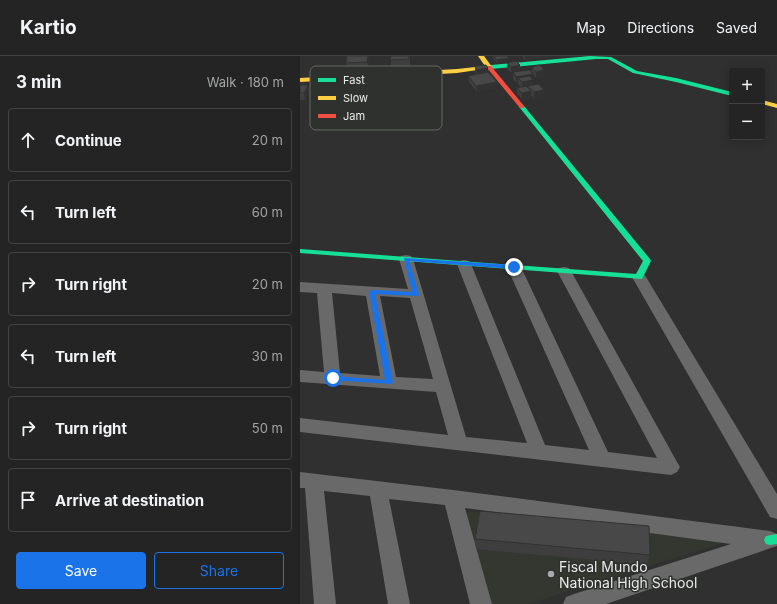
<!DOCTYPE html>
<html lang="en">
<head>
<meta charset="utf-8">
<style>
	:root { --surface:#232423; --page:#2b2c2b; --text:#f1f3f6; --muted:#a3a4a6; --line:#404141; --accent:#1a73e8 }
	body { margin:0; font-family:Inter,sans-serif; background:var(--page); color:var(--text) }
	.controls { position:absolute; right:12px; top:12px; display:grid; overflow:hidden; border-radius:4px; box-shadow:0 2px 10px #0003 }
	.controls button { width:36px; height:36px; display:grid; place-items:center; padding:0; border:0; border-bottom:1px solid var(--line); background:var(--surface); color:var(--text); font:20px sans-serif }
	.stop { position:absolute; width:12px; height:12px; margin:-9px; border:3px solid #1a73e8; border-radius:50%; background:#fff }
	.stop.end { background:#1a73e8; border-color:#fff; box-shadow:0 1px 4px #0008 }
	.list { margin:0; padding:0; list-style:none }
	h2 { display:flex; justify-content:space-between; align-items:center; height:52px; margin:0; padding:0 16px; font-size:17px }
	h2 small { font-size:13px; font-weight:400; color:var(--muted) }
	.list li { display:grid; grid-template-columns:26px 1fr auto; gap:12px; align-items:center; box-sizing:border-box; height:64px; margin:0 8px 8px; padding:0 8px; border:1px solid var(--line); border-radius:4px }
	.list b { display:block; font-size:15px; white-space:nowrap }
	.list em { font-size:13px; font-style:normal; color:var(--muted) }
	.actions { display:flex; gap:8px; padding:12px 16px }
	.actions a { flex:1; padding:9px 0; border:1px solid var(--accent); border-radius:4px; text-align:center; font-size:14px; color:var(--accent) }
	.actions .main { background:var(--accent); color:#fff }
	.icon { flex:none; width:22px; height:22px; fill:none; stroke:currentColor; stroke-width:2; stroke-linecap:round; stroke-linejoin:round }
	.map { position:relative; flex:none; width:477px; height:548px; overflow:hidden }
	header { display:flex; align-items:center; gap:24px; box-sizing:border-box; height:56px; padding:0 20px; background:var(--surface); border-bottom:1px solid var(--line) }
	header strong { font-size:19px }
	nav { display:flex; gap:22px; margin-inline-start:auto; font-size:14px }
	main { display:flex }
	aside { flex:1; background:var(--surface) }
	.map>svg:first-child { display:block }
</style>
</head>
<body>
<header>
<strong>Kartio</strong>
<nav><a>Map</a><a>Directions</a><a>Saved</a></nav>
</header>
<main>
<aside>
<h2>3 min<small>Walk · 180 m</small></h2>
<ul class="list">
<li><svg class="icon" aria-label="ahead" viewBox="0 0 24 24"><path d="M12 20V5M6 11l6-6 6 6"/></svg><div><b>Continue</b></div><em>20 m</em></li>
<li><svg class="icon" aria-label="left" viewBox="0 0 24 24"><path d="M17 20v-9H6M10 6l-5 5 5 5"/></svg><div><b>Turn left</b></div><em>60 m</em></li>
<li><svg class="icon" aria-label="right" viewBox="0 0 24 24"><path d="M7 20v-9h11M14 6l5 5-5 5"/></svg><div><b>Turn right</b></div><em>20 m</em></li>
<li><svg class="icon" aria-label="left" viewBox="0 0 24 24"><path d="M17 20v-9H6M10 6l-5 5 5 5"/></svg><div><b>Turn left</b></div><em>30 m</em></li>
<li><svg class="icon" aria-label="right" viewBox="0 0 24 24"><path d="M7 20v-9h11M14 6l5 5-5 5"/></svg><div><b>Turn right</b></div><em>50 m</em></li>
<li><svg class="icon" aria-label="arrive" viewBox="0 0 24 24"><path d="M6 21V4h12l-3 4 3 4H6"/></svg><div><b>Arrive at destination</b></div></li>
</ul>
<div class="actions"><a class="main">Save</a><a>Share</a></div>
</aside>
<div class="map">
<svg width="477" height="548" viewBox="0 0 477 548">
	<rect width="100%" height="100%" fill="#2f302f"/>
	<!-- built -->
	<path fill="#333730" d="M170,455l250,28v5l-192,60h-41l-25,-89z"/>
	<g fill="none" stroke-linecap="round" stroke-linejoin="round">
		<!-- street -->
		<path fill="#686968" fill-rule="evenodd" d="M106,199l5,1 2,3 53,178 61,6 -70,-179 2,-3 5,-1 5,1 2,3 74,181 44,5 -82,-183 2,-3 5,-1 5,1 2,3 87,185 49,6 -100,-187 2,-3 5,-1 5,1 2,3 106,191 3,5 -3,5 -6,3 -371,-43v-14l148,17 -12,-43 -136,-10v-12l24,2 -7,-79 -17,-1v-10l108,7 -9,-30 2,-3zM32,237l34,3 14,80 -40,-3zM80,240l30,2 23,81 -37,-2z
			M339,217l5,1 2,3 131,217v25l-7,-2 -138,-240 2,-3z
			M0,416l153,18 317,41 7,3v12l-171,58h-43l3,-7 8,-3 157,-50 -266,-36 27,96h-22l-25,-99 -56,-6 21,105h-22l-18,-108 -46,-5 12,113h-22l-9,-116h-5z"/>
		<!-- fast -->
		<path fill="#16e098" fill-rule="evenodd" d="M290,0l21,1 26,14 39,7 56,14v4l-56,-14 -43,-9 -25,-14h-12l-105,10 -3,-2 3,-2z
			M222,49l2,1 126,153 1,2 -9,18 -342,-26v-4l336,25 7,-13 -123,-153 -1,-1z
			M477,478v10l-7,1 -4,-1 -2,-4 2,-4z"/>
		<!-- slow -->
		<path fill="#ffcf43" fill-rule="evenodd" d="M178,0h6l8,11 -1,1 -34,5 -157,9v-4l157,-9 28,-3z
			M462,44l15,4v4l-15,-4z"/>
		<!-- jam -->
		<path fill="#f24e42" fill-rule="evenodd" d="M187,10h4l33,40v2h-4l-33,-40z"/>
	</g>
	<!-- wall -->
	<path fill="#3d3e3d" d="M47,0h22v4l-1,8 -21,1 -1,-6z
		M91,0h19v9l-19,1z
		M192,0h15l2,5 -12,2 -4,-5z
		M222,0h28l-25,4z
		M207,7l13,2v6l12,1v-5l12,3v6l-8,2 -3,-4v11l11,5v6l-10,2 -3,-3v2l-9,2 -5,-5v-6l4,-1 -3,-3v-1h-1l-4,-4v-6h-1l-5,-4z
		M175,10l13,2v5l9,9v6l-20,4 -8,-10 -1,-6 8,-2 -1,-2z
		M0,29h8l1,6 -4,9h-5z
		M175,483l175,16 -3,10 -171,-16z"/>
	<!-- shaded-wall -->
	<path fill="#323232" d="M68,0h1v4l-1,8 -1,-6z
		M225,0h25l-25,4z
		M209,2v3l-12,2v-3z
		M220,9v6l-8,2 -1,-6z
		M188,12v6l-11,2 -1,-6z
		M244,14v6l-8,2v-6z
		M233,18l1,6 -16,-2v5h-1l-1,-6z
		M71,22l2,14 -13,2 -2,-7z
		M233,24l1,7 -6,-1v1l-6,1v-6z
		M197,26v6l-20,4 -1,-6z
		M8,29l1,6 -4,9 -1,-7z
		M244,34v6l-10,2v-6z
		M231,35v6l-9,2v-6z"/>
	<!-- building -->
	<path fill="#474847" stroke="#323232" d="M47,0h21l-1,6 -21,1z
		M91,0h18v3l-19,1z
		M193,0h14l2,2 -12,2z
		M216,5l4,4 -9,2 -4,-4z
		M186,9l2,3 -12,2 -1,-4z
		M240,9l4,5 -8,2 -4,-5z
		M230,14l3,4 -17,3 -3,-5z
		M188,16l9,10 -21,4 -8,-10z
		M230,20l3,4 -11,2 -4,-4z
		M238,28l6,6 -10,2 -6,-6z
		M0,29h8l-4,8h-4z
		M226,30l5,5 -9,2 -5,-5z
		M180,455l169,15 1,29 -175,-16z"/>
	<!-- route -->
	<path fill="#1a73e8" d="M104,202l110,7 3,2 -3,2 -105,-8 10,33 -1,2 -43,-2 18,88 -1,2 -61,-4 -1,-2 3,-2 52,4 -16,-88 3,-2 40,2z"/>
	<!-- markers -->
	<circle fill="#a8a9a8" stroke="#2f312e" stroke-width="1.5" cx="251" cy="518" r="4"/>
	<g text-anchor="middle" dominant-baseline="central" stroke-width="3" stroke-linejoin="round" paint-order="stroke">
		<!-- near-poi labels -->
		<g font-size="14" fill="#e9eae9" stroke="#2f312e" text-anchor="start">
			<text x="259" y="510">Fiscal Mundo<tspan x="259" dy="16">National High School</tspan></text>
		</g>
	</g>
	<!-- legend -->
	<rect x="10" y="10" width="132" height="64" rx="6" fill="#2f312e" stroke="#676866" stroke-width="1"/>
	<rect x="18" y="22" width="18" height="4" fill="#16e098"/>
	<rect x="18" y="40" width="18" height="4" fill="#ffcf43"/>
	<rect x="18" y="58" width="18" height="4" fill="#f24e42"/>
	<g font-size="11" fill="#e9eae9">
		<text x="43" y="28">Fast</text>
		<text x="43" y="46">Slow</text>
		<text x="43" y="64">Jam</text>
	</g>
</svg>
<div class="controls">
<button>+</button>
<button>−</button>
</div>
<div class="stop" style="left:33px;top:322px"></div>
<div class="stop end" style="left:214px;top:211px"></div>
</div>
</main>
</body>
</html>
